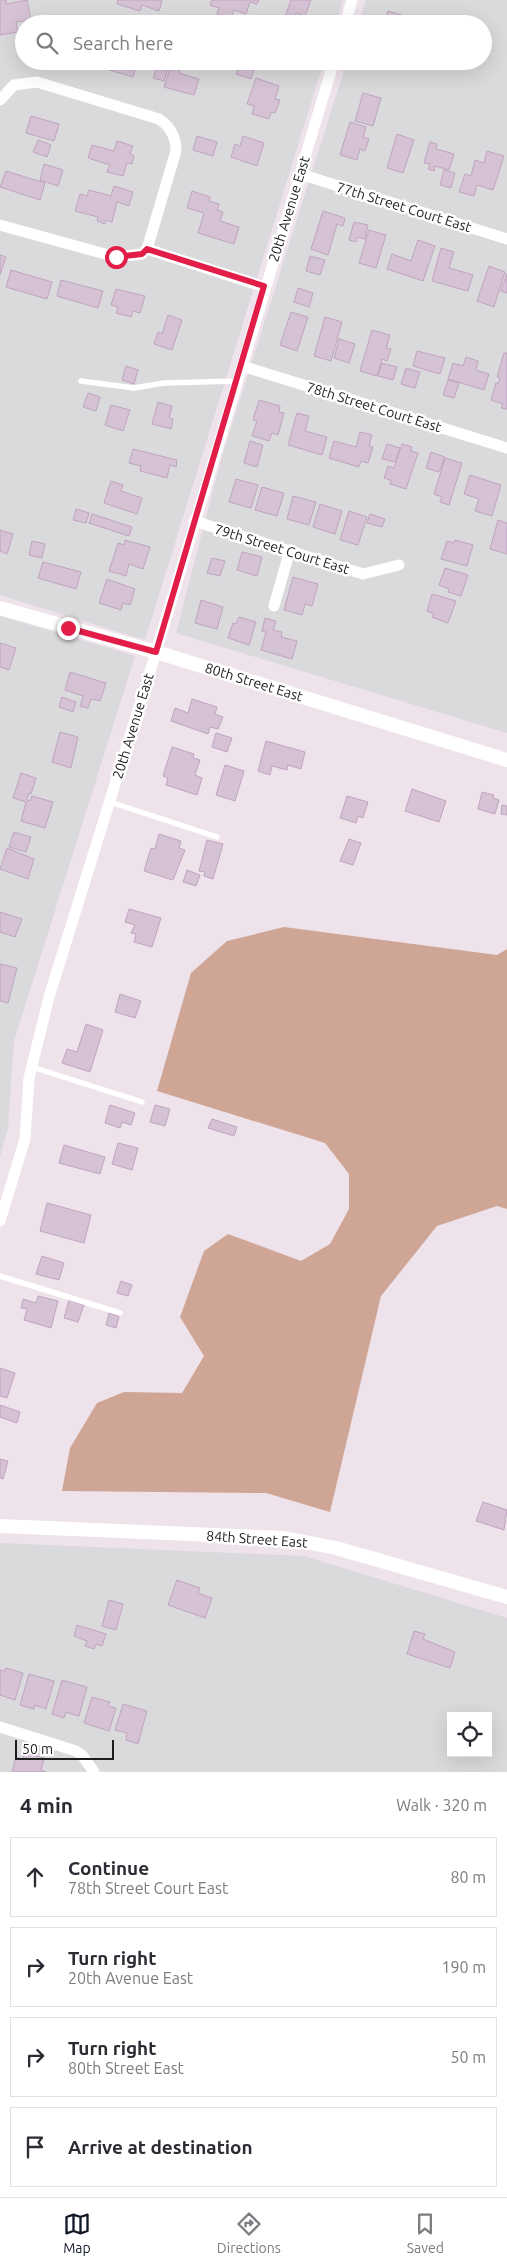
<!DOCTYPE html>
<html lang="en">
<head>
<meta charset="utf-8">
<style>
	:root { --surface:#fff; --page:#f2f2f3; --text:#2b2b33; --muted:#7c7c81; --line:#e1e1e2; --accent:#111827 }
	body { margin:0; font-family:Ubuntu,sans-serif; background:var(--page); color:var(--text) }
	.controls { position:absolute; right:15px; bottom:15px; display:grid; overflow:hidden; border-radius:0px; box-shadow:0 5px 20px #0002 }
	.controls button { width:45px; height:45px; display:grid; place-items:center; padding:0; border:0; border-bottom:1px solid var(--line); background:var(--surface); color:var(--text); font:25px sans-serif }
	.scale { position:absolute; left:15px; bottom:12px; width:99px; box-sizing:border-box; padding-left:5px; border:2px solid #1d1d1d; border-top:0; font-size:14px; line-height:18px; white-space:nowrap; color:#1d1d1d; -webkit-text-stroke:4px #fff; paint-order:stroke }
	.stop { position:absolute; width:15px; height:15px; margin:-11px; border:4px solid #e11d48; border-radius:50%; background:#fff }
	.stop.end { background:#e11d48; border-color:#fff; box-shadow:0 1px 5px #0008 }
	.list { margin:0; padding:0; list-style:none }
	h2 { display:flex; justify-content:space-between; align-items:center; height:65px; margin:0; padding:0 20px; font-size:21px }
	h2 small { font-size:16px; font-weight:400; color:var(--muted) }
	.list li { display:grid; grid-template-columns:32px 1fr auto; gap:15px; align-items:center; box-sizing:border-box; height:80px; margin:0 10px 10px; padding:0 10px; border:1px solid var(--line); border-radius:0px }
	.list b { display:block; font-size:19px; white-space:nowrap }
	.list p { margin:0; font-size:16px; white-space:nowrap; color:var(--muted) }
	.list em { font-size:16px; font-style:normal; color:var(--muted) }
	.icon { flex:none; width:28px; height:28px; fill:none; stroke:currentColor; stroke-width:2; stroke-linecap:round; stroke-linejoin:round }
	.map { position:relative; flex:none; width:507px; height:1772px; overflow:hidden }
	.search { position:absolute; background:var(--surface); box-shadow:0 5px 20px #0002; left:15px; right:15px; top:15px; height:55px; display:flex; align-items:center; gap:12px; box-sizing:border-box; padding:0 18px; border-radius:28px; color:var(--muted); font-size:19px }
	.sheet { height:425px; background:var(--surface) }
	nav { display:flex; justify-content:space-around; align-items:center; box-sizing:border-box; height:70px; border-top:1px solid var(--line); background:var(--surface); font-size:14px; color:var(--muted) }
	nav a { display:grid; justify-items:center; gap:2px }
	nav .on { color:var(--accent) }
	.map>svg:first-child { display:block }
</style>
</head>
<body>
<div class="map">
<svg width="507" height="1772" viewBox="0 0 507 1772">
	<rect width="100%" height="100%" fill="#eee2eb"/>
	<!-- residential -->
	<path fill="#dad9db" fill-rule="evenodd" d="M0,0h343l-7,24h-312v37h300l-179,579 -145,-45z
		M366,0h141v733l-331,-100 45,-173 126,-399h136v-37h-125z
		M0,616l135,40 -121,385 -6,87 -8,29z
		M0,1543l304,13 203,62v154h-507zM451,1716h37v37h-37z"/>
	<!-- forest -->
	<path fill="#cfa695" d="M284,927l213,28 10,-6v260l-10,-3 -60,20 -56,70 -51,216 -64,-19 -204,-2 8,-43 27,-45 27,-11 58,1 22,-37 -24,-39 24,-66 24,-17 73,27 29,-17 19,-35v-35l-24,-31 -168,-52 34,-118 36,-32z"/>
	<!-- building -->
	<path fill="#d5c2d5" stroke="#c0a4c0" d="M0,0h6v4l21,-4 4,20 -15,2 2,10 -18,3z
		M118,0h44l-3,11 -17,-6 -2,6 -23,-7z
		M212,0h47l-2,4 -7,-2 -4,12 -12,-4 -3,9 -14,-5 2,-6 -9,-3z
		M291,0h20l-6,16 -9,-3 -3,11h-7l-3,-1z
		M388,11l20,6 -2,7h-26l1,-4 4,1z
		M95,61h43l-5,16 -40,-12z
		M159,61l10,3 -5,17 -11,-3z
		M241,61l15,2 -5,16 -15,-5z
		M395,61h21l-2,6z
		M171,65l9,2 -1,6 20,6 -5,16 -30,-8z
		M256,78l23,8 -4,13 5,1 -5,13 -4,-1 -2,7 -17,-5 2,-8 -7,-2z
		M363,93l18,5 -8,28 -18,-5z
		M31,116l28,8 -5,17 -28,-8z
		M350,122l16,5 -3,10 6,2 -4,12 -5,-2 -3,11 -17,-5z
		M397,134l17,6 -11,33 -16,-5z
		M197,136l20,6 -4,14 -20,-6z
		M243,136l21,7 -7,23 -26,-9 4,-13 5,2z
		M38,140l13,5 -4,12 -14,-5z
		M117,141l16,5 -3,8 4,2 -2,8 -5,-1 -4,13 -16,-4 3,-7 -22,-7 4,-13 22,6z
		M430,142l7,2 -1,5 18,5 -5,16 -14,-4 -1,5 -6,-2 2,-5 -6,-1z
		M487,151l17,5 -11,34 -16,-5 -3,11 -15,-4 6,-18 6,2 4,-16 9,3z
		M44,164l19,6 -5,16 -18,-6z
		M444,170l11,3 -4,15 -11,-3z
		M6,171l39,12 -5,17 -40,-13z
		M114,186l19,6 -4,14 -12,-4 -5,20 -6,-2 -1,4 -8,-3 1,-4 -23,-6 5,-17 7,2 2,-6 22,6z
		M192,191l18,6 -1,4 10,3 -2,6 6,2 -3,9 19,6 -5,17 -36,-11 6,-20 -17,-5z
		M323,211l22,7 -2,8 -6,-2 -9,31 -17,-6z
		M354,222l14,3 -3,14 -8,-2 -1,5 -7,-2z
		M369,230l17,5 -10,33 -17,-5z
		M418,240l17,6 -12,35 -36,-12 5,-15 19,7z
		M441,248l13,4 -5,16 24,7 -5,16 -36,-10z
		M0,255l6,2 -6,18z
		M310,256l15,4 -5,15 -14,-4z
		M489,266l16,6 -11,35 -17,-6z
		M11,270l41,12 -5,17 -41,-12z
		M507,273v20l-6,-2z
		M61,280l42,11 -5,17 -41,-12z
		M298,288l15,5 -4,14 -15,-5z
		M116,289l29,7 -5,17 -7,-2 -2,6 -15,-4 2,-6 -7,-2z
		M291,312l17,5 -11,34 -17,-6z
		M168,315l14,5 -10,30 -18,-6 4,-12 4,2z
		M325,317l17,5 -11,39 -17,-5z
		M372,330l18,5 -4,13 5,1 -4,12 -5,-2 -5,17 -17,-5z
		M339,339l16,5 -6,19 -15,-5z
		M417,351l28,7 -5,16 -27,-8z
		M504,353h3v56l-6,-1 2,-4 -12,-4 5,-17 2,1 2,-6 -3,-1z
		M466,357l12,4 -2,9 13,4 -5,16 -36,-11 5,-16 10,3z
		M382,363l15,4 -4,13 -15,-4z
		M126,366l12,4 -4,14 -12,-4z
		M406,368l14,4 -5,16 -14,-4z
		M448,380l11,3 -5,15 -11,-3z
		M88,393l12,4 -4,14 -13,-4z
		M259,400l21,6 -1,6 5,1 -6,22 -6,-2 -3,8 -17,-5 5,-15 -4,-1z
		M158,402l14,4 -3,12 4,1 -2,10 -19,-5z
		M111,405l19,5 -7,21 -18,-6z
		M297,413l12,3 -4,15 22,6 -5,18 -34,-10z
		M360,432l12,3 -3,11 4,1 -5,16 -7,-2 -2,6 -30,-9 5,-17 22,6z
		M250,441l13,4 -6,22 -13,-4z
		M387,444l13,4 -5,14 -13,-3z
		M402,444l10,3 -1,4 7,2 -12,36 -16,-5 1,-4 -7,-2 4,-12 6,2z
		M133,449l44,11 -1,7 -6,-2 -3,13 -27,-7 1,-5 -12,-3z
		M431,452l14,5 -6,15 -13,-4z
		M445,458l17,5 -13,42 -9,-3 2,-5 -8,-3z
		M470,475l31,10 -9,31 -17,-5 4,-12 -15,-5z
		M236,479l22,6 -7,23 -22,-6z
		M111,481l12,4 -2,6 21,7 -5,16 -33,-11z
		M262,487l22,6 -7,23 -22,-6z
		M293,496l23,6 -7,23 -22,-6z
		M320,504l22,7 -7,23 -22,-7z
		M76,509l13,4 -3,10 -13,-3z
		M349,511l18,6 -9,28 -18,-5z
		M92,514l40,13 -3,9 -40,-13z
		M370,514l15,5 -3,8 -15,-4z
		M498,520l9,3v31l-17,-5z
		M0,530l13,4 -6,20 -7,-3z
		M125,540l25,7 -7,22 -14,-5 -3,12 -17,-5 9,-28 6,2z
		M455,540l18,5 -6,21 -26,-7 6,-18 7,2z
		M32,541l13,3 -3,14 -13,-3z
		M242,552l20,5 -5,19 -20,-6z
		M212,558l13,3 -5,15 -13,-3z
		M43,562l38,10 -5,17 -38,-11z
		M445,568l23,7 -7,21 -13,-4 1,-3 -10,-4z
		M293,577l25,7 -6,22 -7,-2 -3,11 -18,-5z
		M107,579l28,10 -5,16 -7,-2 -2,7 -22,-7z
		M432,594l24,7 -8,22 -16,-6 2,-3 -7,-3z
		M201,600l22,7 -6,22 -22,-6z
		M239,617l17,5 -7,23 -21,-7 5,-15 3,1z
		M265,618l11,3 -3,9 9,2 -1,5 16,4 -5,18 -31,-9 5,-18 -4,-1z
		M0,643l16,5 -7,22 -9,-3z
		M70,672l36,11 -6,18 -9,-2 -3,9 -8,-2 3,-10 -18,-6z
		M62,697l14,5 -3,10 -14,-5z
		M192,699l25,8 -2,7 8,3 -5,12 -8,-2 -2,7 -37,-13 4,-13 13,5z
		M60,732l18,5 -7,31 -19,-6z
		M216,733l16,5 -5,14 -15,-5z
		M266,741l39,11 -4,17 -13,-4 -1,5 -15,-4 -2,9 -12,-4z
		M172,747l22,7 -1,4 7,2 -5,15 7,3 -5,17 -31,-10 2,-7 -5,-2z
		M225,765l19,6 -9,30 -19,-6z
		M21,773l15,5 -5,16 -2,-1 -2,7 3,1 2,-5 21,6 -8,26 -24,-7 5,-19 -13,-4z
		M412,789l34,12 -7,21 -34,-11z
		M482,792l12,3 -1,3 6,2 -4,14 -17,-5z
		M347,796l21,6 -5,16 -5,-2 -2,7 -16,-5z
		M502,805l5,1v9l-6,-1z
		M14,832l17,5 -5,15 -17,-5z
		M159,834l22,7 -2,7 6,2 -12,30 -29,-9 7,-23 4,1z
		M349,839l12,4 -8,22 -13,-4z
		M207,840l16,4 -10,35 -9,-3 1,-4 -6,-1z
		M7,848l27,11 -6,20 -28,-10z
		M187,870l13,5 -4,11 -13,-4z
		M129,909l32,9 -9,29 -18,-5 2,-8 -5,-1 4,-8 -10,-3z
		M0,912l22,7 -7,18 -15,-5z
		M0,964l17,4 -9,35 -8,-2z
		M120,994l21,7 -6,17 -20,-6z
		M86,1024l17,6 -13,42 -28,-9 5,-14 10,3z
		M110,1105l25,8 -4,12 -9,-3 -2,6 -15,-5z
		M155,1105l15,4 -5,17 -15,-4z
		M212,1119l25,8 -3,9 -26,-8z
		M118,1143l20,5 -6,22 -20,-6z
		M64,1145l41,12 -5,17 -41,-11z
		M47,1203l44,12 -7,28 -44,-12z
		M42,1256l22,7 -5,17 -23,-6z
		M121,1281l11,4 -4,11 -11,-3z
		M38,1296l20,5 -7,27 -27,-8 3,-11 -6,-1 2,-9 13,4z
		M69,1300l15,5 -6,17 -14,-4z
		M109,1313l10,3 -3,12 -10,-3z
		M0,1368l15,5 -8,25 -7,-2z
		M0,1405l20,7 -3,11 -17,-6z
		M0,1459l8,2 -5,18 -3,-1z
		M483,1502l24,8 -3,20 -28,-9z
		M177,1580l23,8 -2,5 14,5 -7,20 -37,-13z
		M109,1600l14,4 -7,26 -14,-4z
		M77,1625l29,9 -4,12 -6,-2 -2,5 -9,-3 2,-5 -13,-5z
		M414,1631l11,3 -2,5 32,13 -5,16 -43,-14z
		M6,1668l17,5 -8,27 -15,-5v-25l5,1z
		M29,1674l25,7 -8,28 -11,-4 -1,4 -14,-4z
		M62,1680l25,7 -8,29 -13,-4 -2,6 -12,-4z
		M92,1697l18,5 -2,4 8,2 -7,23 -25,-8z
		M123,1704l24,7 -9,33 -12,-4 1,-7 -12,-3z
		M24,1753l20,5 -3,12 5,2h-34l4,-15 7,2z"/>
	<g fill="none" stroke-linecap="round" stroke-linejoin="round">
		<!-- service -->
		<path stroke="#fff" stroke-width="5.5" d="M81,381l53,7 30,-5 73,-2
			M110,802l107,35
			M32,1067l110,35
			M0,1276l120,37"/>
		<!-- minor -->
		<path stroke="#fff" stroke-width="11" d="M345,24l7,-24
			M0,100l14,-15 23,-3 122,37c12,8 17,18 17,32l-29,98
			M300,174l207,65
			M0,225l116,32 26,-3 5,-5 118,38
			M242,366l265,82
			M194,521l169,53 36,-9
			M274,606l16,-56
			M0,1221l25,-82 4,-61 20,-81 107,-345 178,-591
			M0,1727l76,24 6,4 12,17"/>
		<!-- tertiary -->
		<path stroke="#fff" stroke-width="14" d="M0,608l156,44 351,108
			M0,1526l284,12 52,10 171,49"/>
	</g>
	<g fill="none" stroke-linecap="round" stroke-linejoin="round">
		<!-- route -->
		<path stroke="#e11d48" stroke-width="6" d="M68,628l88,24 108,-366 -117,-37 -5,5 -26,3"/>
	</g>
	<g text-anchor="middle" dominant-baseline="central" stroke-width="5" stroke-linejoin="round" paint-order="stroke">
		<!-- street labels -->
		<g font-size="14" fill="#1d1d1d" stroke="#fff">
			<text transform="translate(404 207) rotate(17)">77th Street Court East</text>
			<text transform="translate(289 209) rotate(-73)">20th Avenue East</text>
			<text transform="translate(374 407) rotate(17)">78th Street Court East</text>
			<text transform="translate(282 549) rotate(17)">79th Street Court East</text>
			<text transform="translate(254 682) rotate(17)">80th Street East</text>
			<text transform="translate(133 726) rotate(-73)">20th Avenue East</text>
			<text transform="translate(257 1539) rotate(4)">84th Street East</text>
		</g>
	</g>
</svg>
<div class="controls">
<button><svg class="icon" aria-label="locate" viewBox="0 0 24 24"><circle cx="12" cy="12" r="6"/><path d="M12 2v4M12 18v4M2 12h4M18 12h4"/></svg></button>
</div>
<div class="scale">50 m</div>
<div class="stop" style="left:116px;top:257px"></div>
<div class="stop end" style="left:68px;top:628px"></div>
<div class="search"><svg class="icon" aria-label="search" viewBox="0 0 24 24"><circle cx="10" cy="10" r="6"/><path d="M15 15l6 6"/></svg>Search here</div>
</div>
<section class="sheet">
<h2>4 min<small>Walk · 320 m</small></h2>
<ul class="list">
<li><svg class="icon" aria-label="ahead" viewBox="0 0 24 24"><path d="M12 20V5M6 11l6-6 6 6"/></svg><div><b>Continue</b><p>78th Street Court East</p></div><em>80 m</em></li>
<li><svg class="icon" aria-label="right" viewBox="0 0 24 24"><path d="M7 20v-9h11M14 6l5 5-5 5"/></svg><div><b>Turn right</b><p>20th Avenue East</p></div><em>190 m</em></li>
<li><svg class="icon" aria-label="right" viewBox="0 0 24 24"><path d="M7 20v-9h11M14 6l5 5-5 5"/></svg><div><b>Turn right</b><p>80th Street East</p></div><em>50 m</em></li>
<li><svg class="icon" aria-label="arrive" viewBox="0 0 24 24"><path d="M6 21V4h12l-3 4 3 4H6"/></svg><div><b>Arrive at destination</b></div></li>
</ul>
</section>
<nav>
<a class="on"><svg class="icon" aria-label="map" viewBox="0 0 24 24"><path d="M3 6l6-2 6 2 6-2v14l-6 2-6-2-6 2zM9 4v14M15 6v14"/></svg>Map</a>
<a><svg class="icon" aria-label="directions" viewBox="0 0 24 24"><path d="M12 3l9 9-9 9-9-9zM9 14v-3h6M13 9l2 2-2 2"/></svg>Directions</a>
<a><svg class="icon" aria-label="saved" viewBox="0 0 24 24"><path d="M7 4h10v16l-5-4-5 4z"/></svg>Saved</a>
</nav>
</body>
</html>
